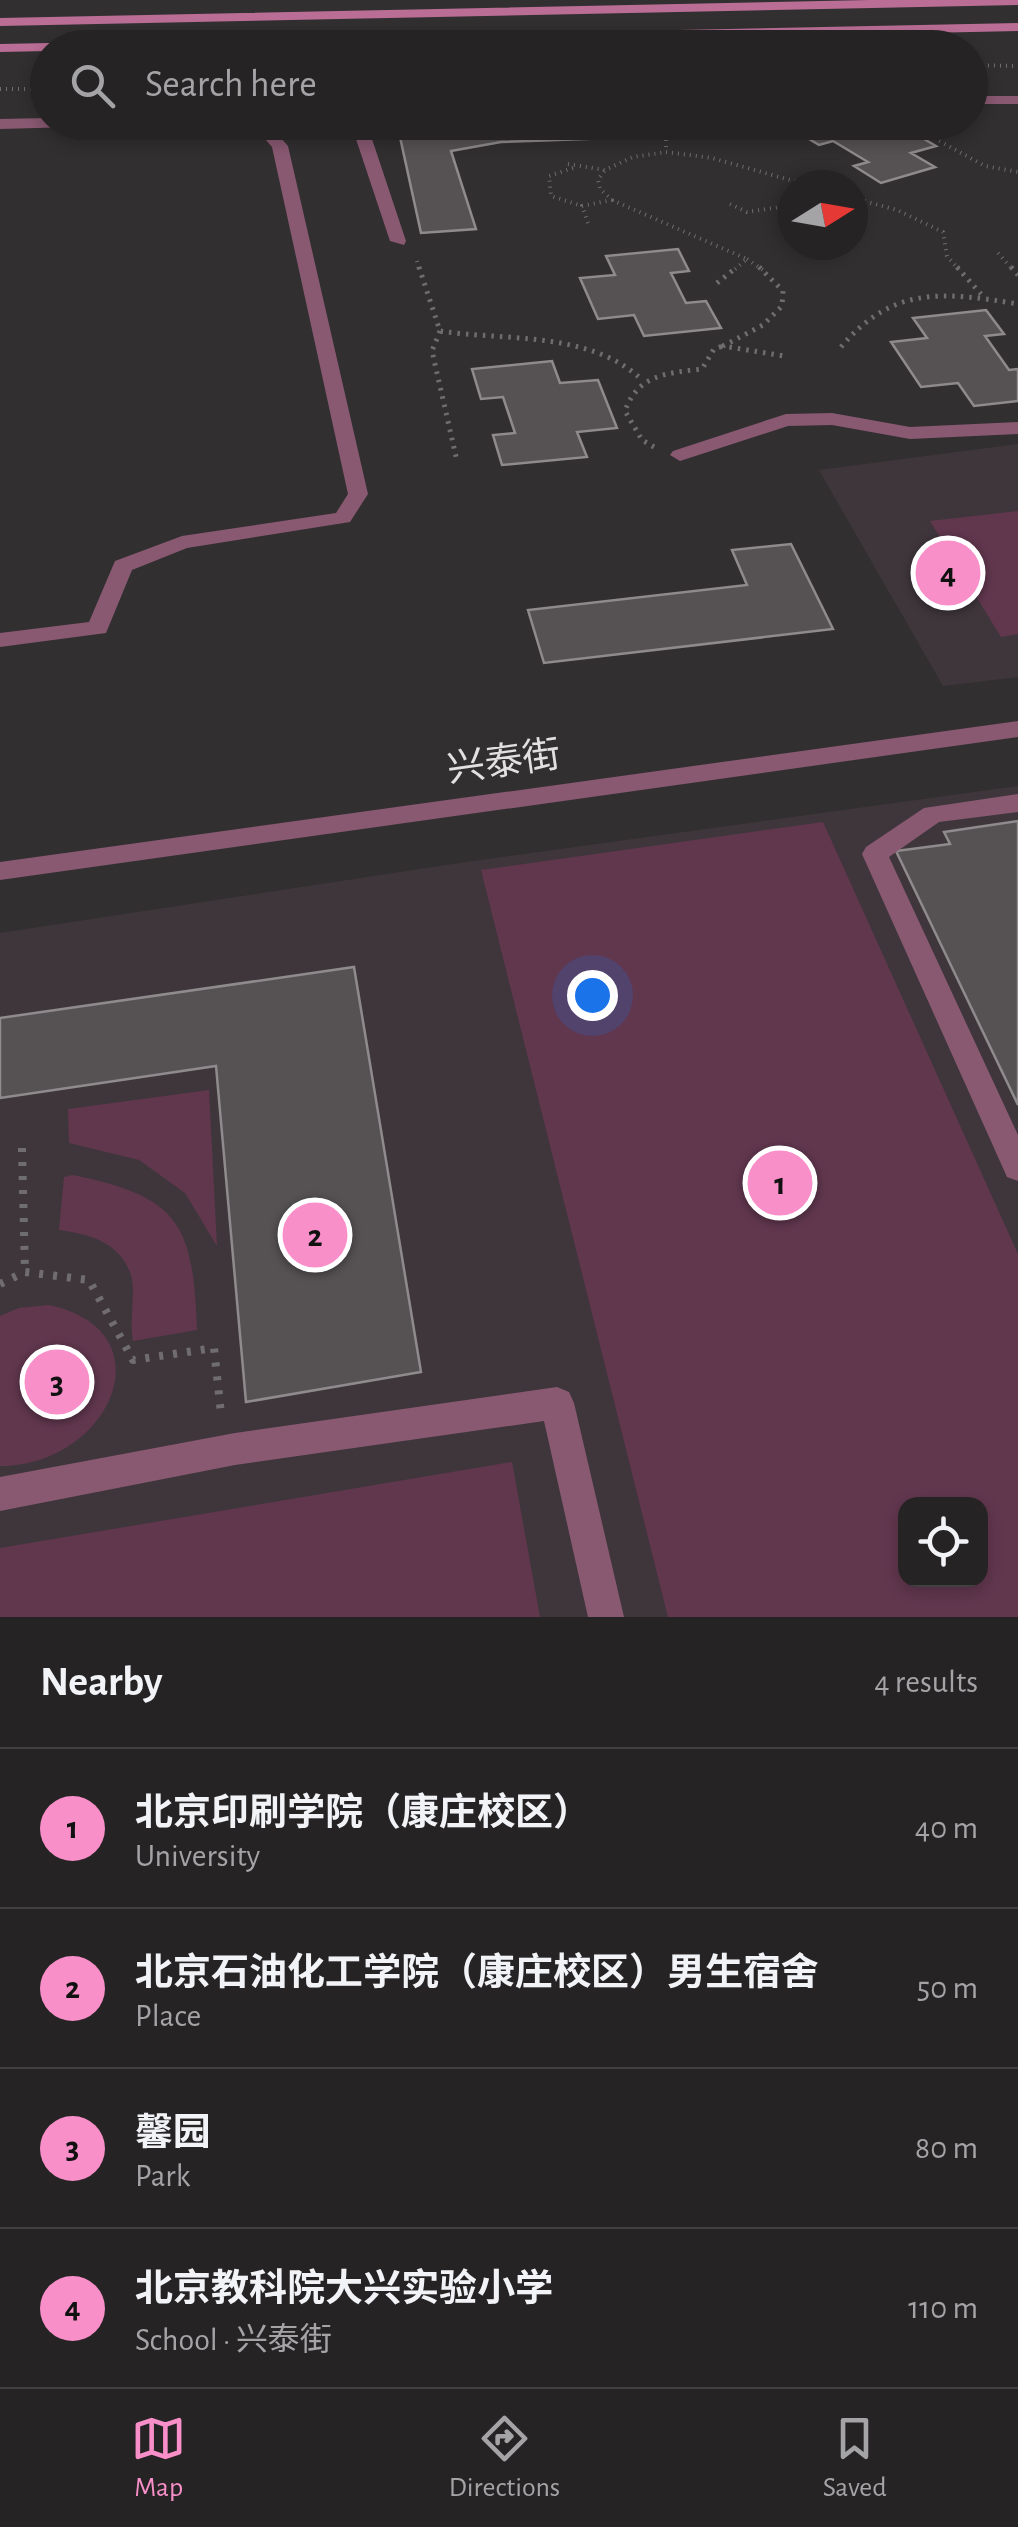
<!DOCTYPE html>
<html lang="en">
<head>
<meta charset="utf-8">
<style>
	:root { --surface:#262325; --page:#2e2b2d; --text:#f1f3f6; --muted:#a4a4a7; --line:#424042; --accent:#f98fc9 }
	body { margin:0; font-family:"Alegreya Sans","Noto Sans SC",sans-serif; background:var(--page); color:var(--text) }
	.controls { position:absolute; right:30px; bottom:30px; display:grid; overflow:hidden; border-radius:20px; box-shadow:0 5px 15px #0003 }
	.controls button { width:90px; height:90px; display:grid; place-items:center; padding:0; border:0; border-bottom:2px solid var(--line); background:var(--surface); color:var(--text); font:50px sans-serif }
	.compass { position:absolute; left:778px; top:170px; width:90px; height:90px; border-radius:50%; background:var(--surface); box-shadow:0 5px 15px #0003; rotate:79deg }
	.you { position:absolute; left:592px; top:995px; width:35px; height:35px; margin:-25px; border:8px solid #fff; border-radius:50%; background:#1a73e8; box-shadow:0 0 0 15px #1a73e833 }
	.badge { display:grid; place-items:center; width:65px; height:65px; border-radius:50%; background:var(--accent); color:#111; font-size:32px; font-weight:700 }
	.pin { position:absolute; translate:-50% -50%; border:5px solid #fff; box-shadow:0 2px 10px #0006 }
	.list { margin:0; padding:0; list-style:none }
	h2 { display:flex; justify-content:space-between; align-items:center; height:130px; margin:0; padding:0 40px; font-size:42px }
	h2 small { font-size:32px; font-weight:400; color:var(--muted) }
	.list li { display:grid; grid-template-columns:65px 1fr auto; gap:30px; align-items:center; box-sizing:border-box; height:160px; padding:0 40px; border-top:2px solid var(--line) }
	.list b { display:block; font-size:38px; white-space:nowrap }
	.list p { margin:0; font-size:32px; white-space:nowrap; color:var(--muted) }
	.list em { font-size:32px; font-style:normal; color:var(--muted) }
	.icon { flex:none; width:55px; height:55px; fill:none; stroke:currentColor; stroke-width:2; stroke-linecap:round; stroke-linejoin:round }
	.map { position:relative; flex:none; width:1018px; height:1617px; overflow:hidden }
	.search { position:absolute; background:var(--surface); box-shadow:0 5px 15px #0003; left:30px; right:30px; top:30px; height:110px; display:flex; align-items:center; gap:25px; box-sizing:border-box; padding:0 35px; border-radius:55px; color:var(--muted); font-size:38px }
	.sheet { height:770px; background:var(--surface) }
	nav { display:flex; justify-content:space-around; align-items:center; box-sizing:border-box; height:140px; border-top:2px solid var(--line); background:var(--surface); font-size:28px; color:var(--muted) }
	nav a { display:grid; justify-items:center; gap:5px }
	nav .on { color:var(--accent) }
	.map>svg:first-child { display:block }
</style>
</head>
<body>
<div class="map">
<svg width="1018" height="1617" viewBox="0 0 1018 1617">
	<rect width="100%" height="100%" fill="#322f31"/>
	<!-- built -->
	<path fill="#3f363b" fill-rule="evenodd" d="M1018,444v233l-75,9 -124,-216z
		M1018,786v831h-1018v-684l466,-71zM906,1504h74v76h-74z"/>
	<!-- green -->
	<path fill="#61374e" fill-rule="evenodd" d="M1018,511v123l-17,3 -71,-116z
		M823,822l195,432v363h-350l-187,-747zM906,1504h74v76h-74z
		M209,1090l8,156 -32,-53 -46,-33 -70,-17 -1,-34z
		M73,1175c108,22 120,50 124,155l-64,11c-4,-20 3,-50 -2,-66 -11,-33 -42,-41 -72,-45l5,-53z
		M49,1305c121,26 61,161 -49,161v-150l19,-8z
		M512,1462l28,155h-540v-69z"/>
	<!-- building -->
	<path fill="#565254" stroke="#8f8b8d" stroke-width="2.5" d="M640,122l2,15 -141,5 -50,9 25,78 -55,4 -21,-96 49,-15z
		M810,122h49l6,4 30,-4 41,24 -25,7 24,14 -54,16 -27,-17 14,-4 -35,-21 -14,4 -28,-17z
		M678,249l11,22 -18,2 15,30 20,-2 15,27 -77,8 -10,-21 -36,4 -18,-41 35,-3 -9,-19z
		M986,310l18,24 -19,2 24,34 9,-1v32l-44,5 -16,-23 -37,4 -30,-45 36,-4 -14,-20z
		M552,361l8,22 38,-3 19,48 -40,4 10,25 -85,8 -9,-30 22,-2 -12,-36 -22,2 -9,-30z
		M791,544l42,85 -289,34 -16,-53 219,-25 -15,-35z
		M1018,821v284l-122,-254 54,-7 -6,-12z
		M354,967l67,405 -175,30 -30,-336 -216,32v-80z"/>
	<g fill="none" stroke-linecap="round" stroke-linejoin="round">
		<!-- path-far2 -->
		<path stroke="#706d6f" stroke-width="4" stroke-dasharray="1 5" stroke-linecap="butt" d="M970,65l48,1
			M0,89h48
			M666,122v30l46,6 96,27
			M934,138l51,28 33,6
			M568,164l37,6 28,-13 33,-5
			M573,168l-24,8 2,20 31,10
			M853,198l44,12 46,22 4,24 12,14
			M612,200l135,59 -13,11
			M730,204l17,8 46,-7
			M588,223l-6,-17 30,-6 -12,-11 -2,-9 7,-10
			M998,253l15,17
			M747,259l16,11
			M417,261l2,9"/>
		<!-- path-far1 -->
		<path stroke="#706d6f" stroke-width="5" stroke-dasharray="2.5 6" stroke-linecap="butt" d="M419,267l21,64c66,10 151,0 202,49
			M759,267l24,24 -1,15 -19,19 -40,21 61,10
			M957,267l24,27
			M1011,267l7,8
			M717,283l20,-16
			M440,331l-8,20 25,110
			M841,347c52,-62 104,-55 177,-43
			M654,447l-12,-7 -17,-29c13,-37 43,-38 77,-42l12,-20 9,-3"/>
		<!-- path -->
		<path stroke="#706d6f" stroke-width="8" stroke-dasharray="4 10" stroke-linecap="butt" d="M22,1148l3,124
			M0,1284l25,-12 64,8 44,80 81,-12 7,66"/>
		<!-- lane -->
		<path fill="#895972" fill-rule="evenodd" d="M970,96h48v8h-48z
			M48,118v4h32l-7,5 -73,2v-10z
			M231,122c26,0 40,3 57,24l80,348 -18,28 -163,26 -55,22 -26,63 -106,14v-14l89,-11 26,-61 67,-25 154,-23 12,-19 -76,-347 -11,-13z
			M365,122h15l-9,14 35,105 -2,4 -14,-4 -35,-105z
			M832,413l78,14 108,-5v12l-108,5 -78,-14 -44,1 -108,35 -10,-6 3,-4 113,-37z"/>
		<!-- street -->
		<path fill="#895972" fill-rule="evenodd" d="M1018,721v16l-1018,143v-18z
			M1018,794v18l-79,10 -50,35 129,278v46l-11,-4 -4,-9 -141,-314 4,-7 58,-39z
			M557,1387l12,5 5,11 50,214h-36l-44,-196 -309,44 -235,46v-34l235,-44z"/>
		<!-- secondary -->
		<path fill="#ba6e96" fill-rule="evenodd" d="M869,0h149v5l-1018,21v-8z
			M1018,23v8l-788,17h-182v3l-48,1v-8z"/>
	</g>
	<g text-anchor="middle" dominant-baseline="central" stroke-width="9" stroke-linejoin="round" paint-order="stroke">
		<!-- street labels -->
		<g font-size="38" fill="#e3e0e1" stroke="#322f31">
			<text transform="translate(504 763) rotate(-8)">兴泰街</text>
		</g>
	</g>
</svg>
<div class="controls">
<button><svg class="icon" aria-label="locate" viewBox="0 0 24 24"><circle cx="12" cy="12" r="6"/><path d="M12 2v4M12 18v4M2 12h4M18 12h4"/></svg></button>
</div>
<svg class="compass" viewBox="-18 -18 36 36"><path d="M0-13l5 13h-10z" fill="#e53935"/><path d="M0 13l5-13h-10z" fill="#a4a4a7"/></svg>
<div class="you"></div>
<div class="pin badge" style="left:780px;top:1183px">1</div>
<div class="pin badge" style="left:315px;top:1235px">2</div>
<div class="pin badge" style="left:57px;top:1382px">3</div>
<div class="pin badge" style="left:948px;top:573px">4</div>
<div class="search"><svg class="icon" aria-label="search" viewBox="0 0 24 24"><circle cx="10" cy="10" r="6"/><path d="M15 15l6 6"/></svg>Search here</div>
</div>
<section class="sheet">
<h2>Nearby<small>4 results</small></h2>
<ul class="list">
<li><span class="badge">1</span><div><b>北京印刷学院（康庄校区）</b><p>University</p></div><em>40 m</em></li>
<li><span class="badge">2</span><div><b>北京石油化工学院（康庄校区）男生宿舍</b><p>Place</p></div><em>50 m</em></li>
<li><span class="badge">3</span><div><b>馨园</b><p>Park</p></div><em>80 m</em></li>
<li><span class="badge">4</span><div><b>北京教科院大兴实验小学</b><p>School · 兴泰街</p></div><em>110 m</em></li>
</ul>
</section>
<nav>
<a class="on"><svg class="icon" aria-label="map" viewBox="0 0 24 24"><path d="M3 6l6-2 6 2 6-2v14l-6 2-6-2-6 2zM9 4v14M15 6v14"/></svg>Map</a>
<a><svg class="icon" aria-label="directions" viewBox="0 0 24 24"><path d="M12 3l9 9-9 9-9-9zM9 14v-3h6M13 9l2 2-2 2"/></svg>Directions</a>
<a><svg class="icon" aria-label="saved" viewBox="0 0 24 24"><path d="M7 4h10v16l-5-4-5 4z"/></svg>Saved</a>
</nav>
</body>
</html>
